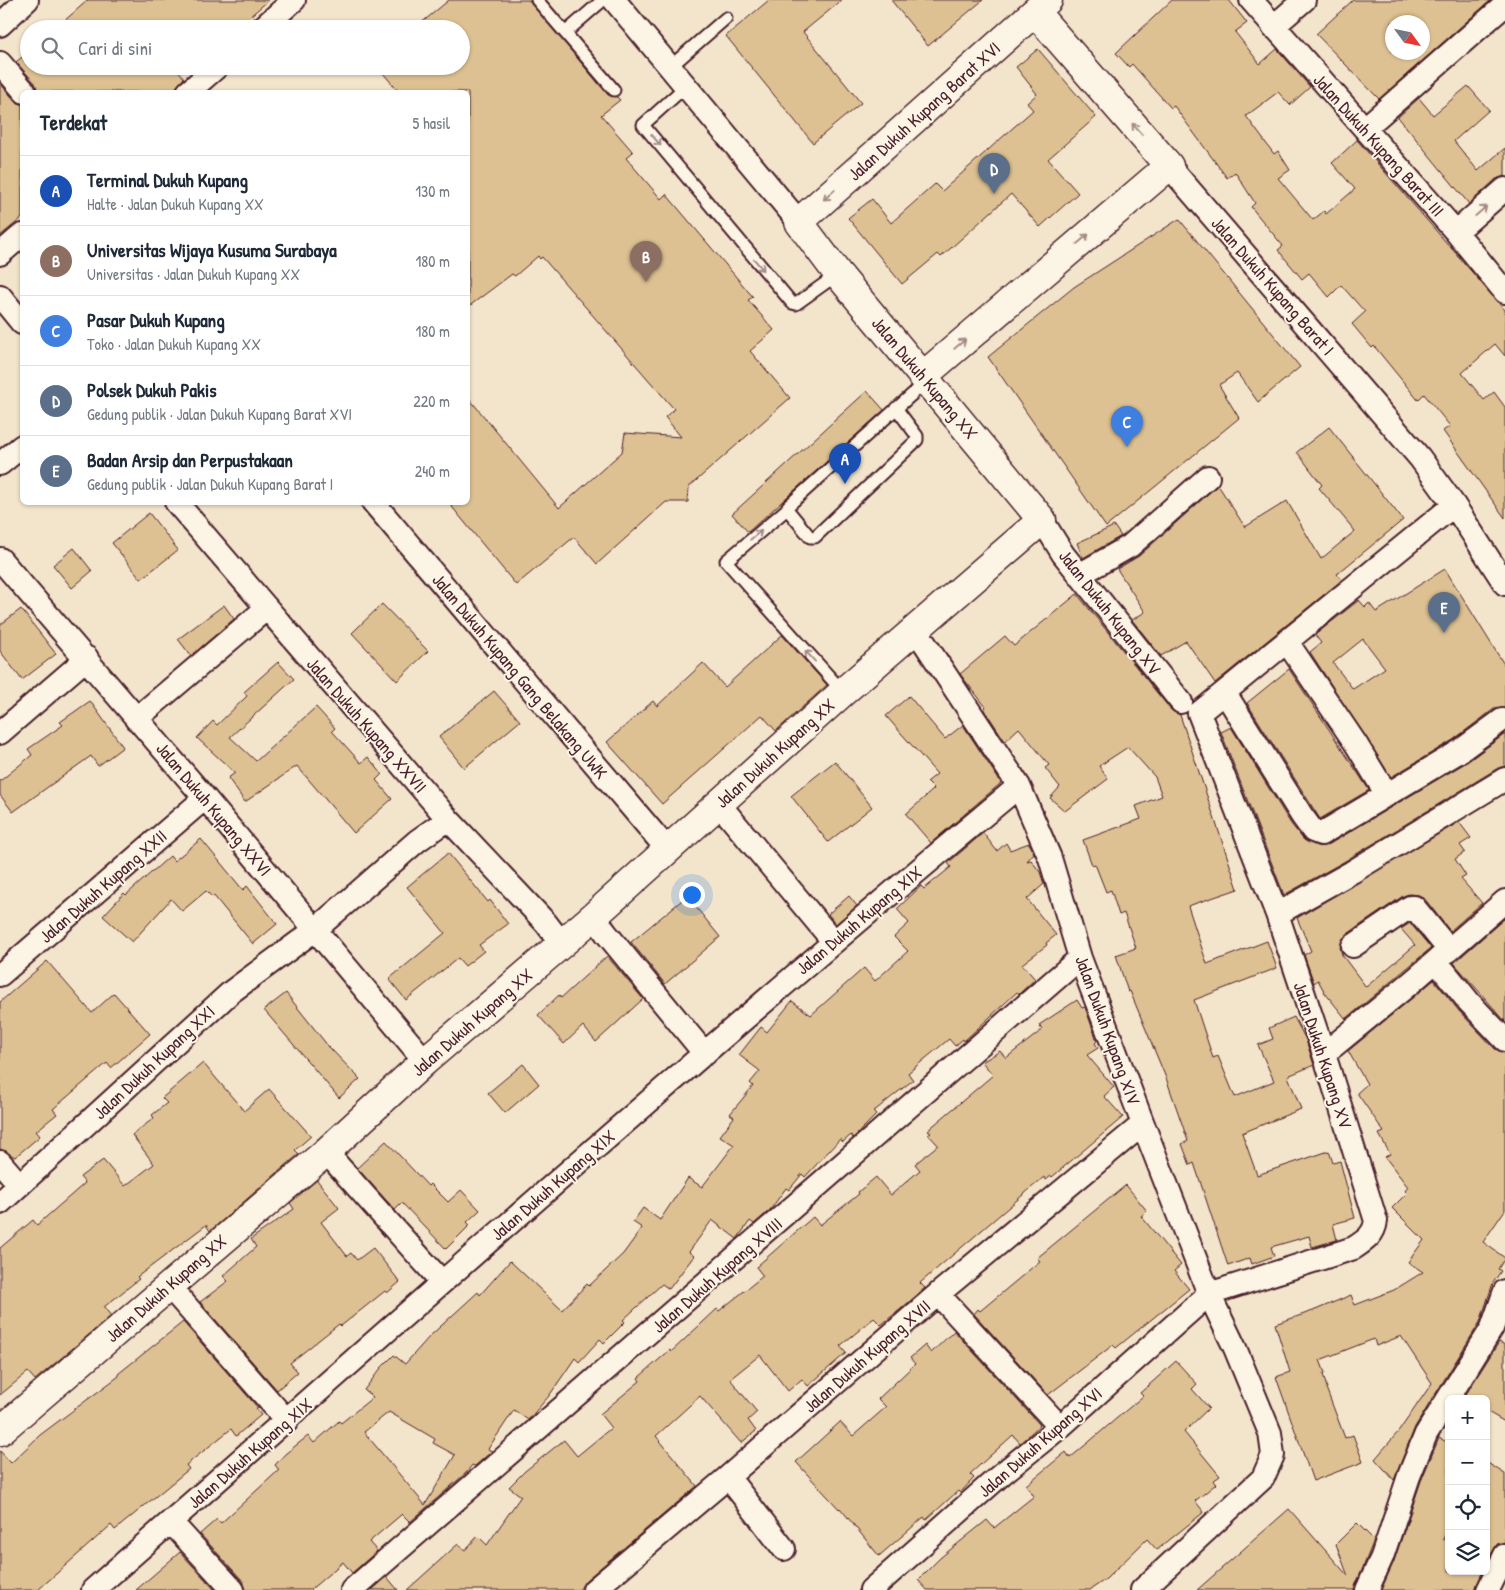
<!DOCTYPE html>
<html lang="id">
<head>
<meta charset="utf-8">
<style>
	:root { --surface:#fff; --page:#f2f2f3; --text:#1f2937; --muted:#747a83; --line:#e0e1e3; --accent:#4a1f2b }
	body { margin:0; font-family:"Patrick Hand",sans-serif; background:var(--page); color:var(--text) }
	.controls { position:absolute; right:15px; bottom:15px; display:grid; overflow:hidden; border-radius:8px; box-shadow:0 1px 4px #0004 }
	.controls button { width:45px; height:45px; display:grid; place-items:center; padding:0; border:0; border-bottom:1px solid var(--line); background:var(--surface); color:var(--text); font:25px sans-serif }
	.compass { position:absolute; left:1385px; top:15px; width:45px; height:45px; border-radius:50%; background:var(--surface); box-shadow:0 1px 4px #0004; rotate:123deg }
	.you { position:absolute; left:691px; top:894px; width:18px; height:18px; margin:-12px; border:4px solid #fff; border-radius:50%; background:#1a73e8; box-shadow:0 0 0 8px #1a73e833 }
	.badge { display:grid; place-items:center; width:32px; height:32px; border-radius:50%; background:var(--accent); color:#fff; font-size:16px; font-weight:700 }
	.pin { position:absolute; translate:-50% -41px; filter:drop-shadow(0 1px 2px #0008) }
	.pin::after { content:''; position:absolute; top:26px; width:18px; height:15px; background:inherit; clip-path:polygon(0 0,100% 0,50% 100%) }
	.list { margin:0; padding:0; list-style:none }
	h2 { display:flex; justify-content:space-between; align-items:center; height:65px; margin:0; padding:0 20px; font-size:21px }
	h2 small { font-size:16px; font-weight:400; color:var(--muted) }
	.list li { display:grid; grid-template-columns:32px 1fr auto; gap:15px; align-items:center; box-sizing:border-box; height:70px; padding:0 20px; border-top:1px solid var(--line) }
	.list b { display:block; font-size:19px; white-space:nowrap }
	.list p { margin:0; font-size:16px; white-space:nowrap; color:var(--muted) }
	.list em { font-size:16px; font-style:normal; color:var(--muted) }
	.icon { flex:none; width:28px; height:28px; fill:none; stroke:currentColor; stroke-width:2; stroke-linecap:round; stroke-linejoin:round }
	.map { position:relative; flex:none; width:1505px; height:1590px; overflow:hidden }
	.search { position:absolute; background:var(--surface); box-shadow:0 1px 4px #0004; left:20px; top:20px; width:450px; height:55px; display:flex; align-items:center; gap:12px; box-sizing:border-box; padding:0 18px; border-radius:28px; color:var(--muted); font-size:19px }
	.panel { position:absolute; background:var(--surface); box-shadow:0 1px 4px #0004; left:20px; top:90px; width:450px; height:415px; border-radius:8px }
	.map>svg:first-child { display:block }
</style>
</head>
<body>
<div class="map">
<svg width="1505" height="1590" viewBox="0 0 1505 1590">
	<rect width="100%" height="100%" fill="#f3e5cc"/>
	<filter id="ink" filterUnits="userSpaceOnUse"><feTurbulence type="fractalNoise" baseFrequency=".02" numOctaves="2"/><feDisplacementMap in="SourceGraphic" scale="10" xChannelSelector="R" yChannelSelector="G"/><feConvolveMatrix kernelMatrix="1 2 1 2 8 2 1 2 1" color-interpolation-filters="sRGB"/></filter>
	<g filter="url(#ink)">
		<!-- building -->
		<path fill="#ddc192" stroke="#4a1f2b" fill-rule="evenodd" d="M88,0h181l-34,29h-180z
			M449,0h80l79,95 9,2 3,3 -19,15 32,37 -7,6 35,41 5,-5 87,103 -5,3 26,30 -24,21 40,47 -101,89 -1,15h-22l-69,62 -23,-27 -58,48 -68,-83h20v-105l91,111 63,-56 3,-19 56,4 -16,-20 9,-8 -132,-152 -2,2 -2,-3 -23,20 -3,-2 -44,33v-215h-69l-22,-26h84v-37h-47z
			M769,0h73l-39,32 58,71 -48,40 -87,-107z
			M891,0h92l-55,46z
			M1172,0h57l18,23 -12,9 25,32 17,-15 33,38 -20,18 -12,-13 -32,24 28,38 4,-3 12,19 -12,8 35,42 11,-9 2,3 29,-25 -23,-26 25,-23 148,170v46l-10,-12 -33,29 22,27 10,-8 11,15v111l-62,-87 7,-5 -26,-32 -6,6 -44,-54 -2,2 -20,-24 13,-12 -24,-27 -12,12 -20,-24 -7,6 -24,-29 5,-4 -32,-39 4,-4 -20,-31 -8,6 -53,-72 -3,2 -39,-44 -3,3 -13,-14z
			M1353,0h138l-112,99 -63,-65zM1392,22h30v30h-30z
			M1038,49l58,68 -48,42 30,34 -38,34 -29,-33 -70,63 -3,-3 -36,30 -54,-66 24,-19 19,24 44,-39 7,7 91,-81 -6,-7 10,-9 -21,-27z
			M22,57l7,9h146l9,12 -12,14h-134l-3,-9 -19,-21z
			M0,83l15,18 7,4v113l-22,18z
			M1468,86l21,24 -35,31 24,30 27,-23v28l-9,3 -27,25 -71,-87 21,-19 14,17z
			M1179,219l121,148 -42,35 -21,-29 -18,12 20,33 -133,109 -118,-170 86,-70z
			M867,391l17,19 -136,122 -16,-18z
			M1329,427l74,93 -66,54 5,6 -127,103 -29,-42 -25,15 -29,-36 13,-8 -28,-43 22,-13 79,-71 27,42 42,-26 34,58 34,-28 -36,-43 3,-3 -25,-33z
			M149,513l29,37 -37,29 -29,-36z
			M1114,526l7,10 -38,22 -6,-15z
			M74,548l18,23 -20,17 -19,-23z
			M1445,569l60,97v42l-11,1 -41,31 -62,37 -81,-125 11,-9 -6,-8 44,-35 6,7 4,-4 7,9zM1363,639l22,29 -32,21 -20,-26z
			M1077,594l94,116 9,5 58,174 -50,17 19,58 60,-23 10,27 -83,32 19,58 5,-2 17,41 39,-16 -16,-36 15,-6 -4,-11 25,-11 12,23 8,25 -26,11 13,33 -59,24 15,42 72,-24 4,12 7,-2 15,57 -22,6 4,16 -25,7 -3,-11 -38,11 3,9 -22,8 -2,-6 -22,8 -34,-103 -4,2 -8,-21 6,-3 -22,-63 -36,-87 -2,1 -12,-37 20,-7 -12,-35 -5,2 -8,-25 -5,2 -11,-28 -3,1 -9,-25 58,-21 -5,-13 26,-10 -7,-19 -27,-30 -29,19 9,13 -43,32 -15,-13 10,-11 -15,-19 4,-3 -30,-37 -14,13 -21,-32 2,-2 -26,-33 45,-38 9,10z
			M382,604l46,47 -31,30 -45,-48z
			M224,605l10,14 -43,37 -13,-17z
			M21,609l35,45 -34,26 -22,-29v-26z
			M782,635l45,50 -51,46 -14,-16 -100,89 -55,-62 46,-41 4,5 46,-43 22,24z
			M278,662l16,17 -64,58 26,24 60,-54 19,21 -3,3 29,32 7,-6 14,17 -6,6 16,19 -38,34 -57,-67 -52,36 -17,-24 7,-5 -38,-35 16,-17 4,4 30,-29 -3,-4z
			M1289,669l80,121 -49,29 -73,-116z
			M494,691l26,30 -56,47 -25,-31z
			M909,696l36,43 18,-14 38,58 -70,60 -25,-29 28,-25 -7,-7 10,-8 -51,-58z
			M90,701l33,46 -25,19 -7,-10 -78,56 -13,-17v-14l32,-26 -4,-6 35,-24 -3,-3z
			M1231,727l60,97 12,15 14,7 11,-1 65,-39 74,-44 38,-28v32l-7,2 -153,93 -61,34 -63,-163z
			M835,761l37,46 -44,35 -37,-46z
			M1459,822l12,16 -11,7 5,7 -10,7 11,17 -5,3 21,24 -32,28 -26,-33 -5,-3 -10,-1 -6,2 -57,39 -6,12 2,8 24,32 49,-42 -14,-16 9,-6 21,25 -85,71 -21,-26 -7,-13 -4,3 -10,-28 7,-4 -14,-33z
			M983,833l14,18 9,-8 4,7 19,-7 5,10 -7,8 4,-1 9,12 4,12 -17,15 29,36 -10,8 1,2 -25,19 13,15 -16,15 -2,-2 -53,49 -1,-2 -8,7 -6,-7 -41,34 5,7 -40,32 3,3 -23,23 -2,-3 -8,7 -3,-3 -35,38 -3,-3 -13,16 -3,-2 -16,22 -16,14 -4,-3 -13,18 -25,-19 -23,32 5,4 -25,33 -7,-5 -39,36 2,2 -21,21 -4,-4 -21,23 -4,-4 -26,38 -21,24 -14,-10 -26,39 4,2 -17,15 -3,-1 -6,8 -56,49 -8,-8 -33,28 8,9 -25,22 -9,-11 -33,28h-64l-3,-9 -43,-47 17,-15 4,4 58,-53 -4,-5 10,-11 23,-18 6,7 25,-22 2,2 32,-26 -9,-7 17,-22 13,-13 11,9 25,-28 48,-44 2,3 30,-34 52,49 25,-26 2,2 34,-32 19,-26 -9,-6 10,-14 17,12 28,-42 14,9 32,-42 -14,-9 14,-19 -4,-3 23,-28 -3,-3 10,-12 -21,-16 22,-28 6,5 25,-31 19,14 53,-47 11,13 33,-30 -14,-14 15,-14 -12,-14 24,-23 3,3 27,-22 -3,-4zM389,1412l46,27 -2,4 22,12 -30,50 -61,-73z
			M201,839l42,51 4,-4 30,38 -24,20 -39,-48 -2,1 -6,-6 -24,20 -11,-12 -39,43 -29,-26 21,-23 2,2 44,-39 4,5z
			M448,853l40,49 2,-2 18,24 -29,21 5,6 -19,15 -7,-8 -52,42 -17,-21 56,-46 -38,-46z
			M687,896l33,41 -55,47 -34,-42z
			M849,896l8,10 -21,18 -8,-10z
			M1505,918v103l-51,-58z
			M607,956l36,43 -47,43 -13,-16 -19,18 -26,-29 21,-20 2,3z
			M47,961l45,52 22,-20 36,41 -39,34 -4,-5 -54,46 4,5 -21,17 4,5 -25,21 -15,-8v-147z
			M1434,980l25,31 36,38 10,4v157l-22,32 22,16 -7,11 3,2 -8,12 -13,39 -65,105 -21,53 -19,-21 24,-28 33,-48 -31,-47 -25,10 -2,-7 -54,21 5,13 -2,1 4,14h-1l19,50 8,-3 10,27 -50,19 -37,-104 14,-5 -15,-48 38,-13 38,-16 4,10 39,-15 29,-18 -15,-10 16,-22 -32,-32 15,-15 -2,-2 3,-4 -23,-30 5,-3 -11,-20 5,-2 -27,-39 10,-9 -19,-33z
			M286,993l42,53 32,33 -21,19 -75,-88z
			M1077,1000l5,8 3,-1 12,34 -2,2 3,5 -11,7 27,32 -10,9 19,21 -71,60 -1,-1 -5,4 -2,-3 -124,106 5,5 -23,20 -21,17 -7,-7 -34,28 6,7 -38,33 -6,-7 -14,12 -28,-36 -30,24 27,33 -9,8 8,11 -15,12 -41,-47 -44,40 41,50 -111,94 -7,10h-172l51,-46 7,6 13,-14 9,9 34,-49 -12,-9 16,-16 39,-31 13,16 34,-28 -11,-14 40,-33 -2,-3 32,-28 1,2 46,-43 2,2 44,-35 -7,-9 57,-50 7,8 39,-31 -1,-2 18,-15 15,18 29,-25 -5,-6 23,-19 -10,-11 3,-2 -3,-2 65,-55 -11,-13 18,-11 6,7 36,-28 -3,-5z
			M203,1063l41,48 25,-22 42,47 -16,14 4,4 -89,77 -4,-6 -69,52 2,2 -35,28 7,9 -64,54 -12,10 -7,-8 -28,23v-147l33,-28 4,5 48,-42 -5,-6 23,-17 22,26 29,-22 -22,-29 22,-17 -2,-3 15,-12 -5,-5z
			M523,1064l16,20 -34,29 -17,-20z
			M386,1141l42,45 2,-2 18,18 13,-12 19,20 -13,12 3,3 -24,24 -44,-46 -7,7 -38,-42z
			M317,1180l22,28 -18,14 26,34 4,-3 6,7 16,-12 27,34 -13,11 -2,-2 -44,35 -2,-2 -49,39 8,9 -21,18 -77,-88 28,-21 -5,-5 33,-29 -5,-8 43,-30 -4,-6z
			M1126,1185l21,26 -6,5 40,49 -7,6 15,18 -73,59 -3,-3 -65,50 -74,-81 4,-5 2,2 60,-50 -3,-3z
			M183,1322l75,86 -2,1 5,6 -25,21 -5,-7 -45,36 3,4 -74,61 -4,-5 -73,65h-38v-139l11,12 29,-28 79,-59 -1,-2z
			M954,1331l86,94 -20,18 -7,-8 -43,39 4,4 -14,15 -2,-2 -32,29 -2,-3 -45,39 -39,-48 -1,1 -43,-47 44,-40 13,14 33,-29 -8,-8 37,-35 -5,-6 15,-13 6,8z
			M1499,1342l6,3v77l-19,-11v-12h-23z
			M1176,1361l21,23 -5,5 17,19 -25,24 36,44 -7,5 3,3 -21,17 9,11 -47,38 -10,-11 -41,40 -16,11h-163l-9,-10 22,-22 47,-38 7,8 40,-32 -8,-11 40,-33 4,6 73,-62 -3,-3z
			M1439,1438l10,5v84l-6,12 6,3v29h34l-8,19h-94l13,-29 27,-80z
			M1486,1462l19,12v68l-8,2 -11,20z
			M1289,1509l59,67 -12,-32 21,-21 17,17 -20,50h-157z
			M180,1552l35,38h-79z
			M387,1577l11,13h-26z"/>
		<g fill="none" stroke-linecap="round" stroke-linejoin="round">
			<defs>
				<path id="service" d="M537,0l77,90
					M565,33l38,-33
					M670,67l56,-49
					M686,86l-43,39 149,178 4,1 42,-30
					M896,408l21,28v4l-102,97h-5l-23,-28 1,-3 139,-125
					M787,509l-61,52 117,131"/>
				<path id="minor" d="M614,0l185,222
					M1251,0l205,232 49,60
					M0,25l27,-25
					M1273,27l31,-27
					M261,29l33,-29
					M0,63l25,29
					M188,92l30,-26
					M1365,128l140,-123
					M1169,166l251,292 34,47 51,79
					M1456,232l49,-43
					M0,254l22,-19
					M0,296l22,27
					M0,464l22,-18
					M176,502l272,317 98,104 16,21
					M373,502l294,347
					M1042,520l21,34 118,148
					M0,559l205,239 220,263
					M1079,575l51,-29 78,-69
					M916,630l103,156 31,72 30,100 63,166 66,170 26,54 35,85 3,22 -10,23 -121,112
					M1287,642l69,102 31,51
					M1225,693l77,123 11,15 8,3 139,-83 42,-31
					M136,719l131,-111
					M0,733l87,-75
					M719,804l114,137
					M1277,914l75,-42 153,-93
					M594,916l12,17 99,121
					M1353,946l57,-39h4l35,43
					M1436,961l33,41 36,38
					M0,975l205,-177
					M1324,1054l89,-73 92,-80
					M326,1152l115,129
					M0,1162l20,23
					M0,1203l231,-211 84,-62 102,-89 31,-22
					M168,1285l119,136
					M938,1294l122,133
					M728,1477l56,72
					M171,1522l62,68
					M93,1590c307,-270 611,-542 926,-804
					M352,1590l728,-632
					M594,1590l134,-113 210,-183 205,-170
					M871,1590l132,-117 57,-46 149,-133 145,-46c12,-8 20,-13 22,-27l-52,-167 -47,-140 -78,-201 255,-208
					M1367,1590l15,-33 27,-81 17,-42 66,-106 13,-37
					M1488,1590l17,-35"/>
				<path id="tertiary" d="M923,376l246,-210 -134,-154
					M0,1431l326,-279 99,-91 169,-145 249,-224 199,-172 -204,-246 -39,-52 249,-222"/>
			</defs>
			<!-- service casing -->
			<use href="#service" stroke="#4a1f2b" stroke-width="15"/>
			<!-- minor casing -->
			<use href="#minor" stroke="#4a1f2b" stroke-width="26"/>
			<!-- tertiary casing -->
			<use href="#tertiary" stroke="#4a1f2b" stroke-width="31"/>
			<!-- service -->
			<use href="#service" stroke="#fcf5e5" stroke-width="11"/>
			<!-- minor -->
			<use href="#minor" stroke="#fcf5e5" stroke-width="22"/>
			<!-- tertiary -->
			<use href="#tertiary" stroke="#fcf5e5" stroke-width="28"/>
		</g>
		<!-- one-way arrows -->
		<defs><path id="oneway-shaft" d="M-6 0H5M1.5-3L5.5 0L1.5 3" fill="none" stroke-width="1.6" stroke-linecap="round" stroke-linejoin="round" transform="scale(1.25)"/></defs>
		<g stroke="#a38a88">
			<use href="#oneway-shaft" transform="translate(1137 129) rotate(-131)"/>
			<use href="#oneway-shaft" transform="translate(656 140) rotate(50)"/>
			<use href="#oneway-shaft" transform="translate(829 195) rotate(138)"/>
			<use href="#oneway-shaft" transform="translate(1481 211) rotate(-41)"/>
			<use href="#oneway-shaft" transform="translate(1083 239) rotate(-40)"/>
			<use href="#oneway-shaft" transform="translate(759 265) rotate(50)"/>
			<use href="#oneway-shaft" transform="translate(960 344) rotate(-40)"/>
			<use href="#oneway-shaft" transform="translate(756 535) rotate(-39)"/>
			<use href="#oneway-shaft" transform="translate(810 656) rotate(-132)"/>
		</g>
	</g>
	<g text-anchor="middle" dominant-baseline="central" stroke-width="4" stroke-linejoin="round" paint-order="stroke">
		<!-- street labels -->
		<g font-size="18" fill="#4a1f2b" stroke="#fcf5e5">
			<text transform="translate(924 111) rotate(-42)">Jalan Dukuh Kupang Barat XVI</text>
			<text transform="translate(1379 145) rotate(48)">Jalan Dukuh Kupang Barat III</text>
			<text transform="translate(1273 286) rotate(49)">Jalan Dukuh Kupang Barat I</text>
			<text transform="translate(925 378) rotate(50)">Jalan Dukuh Kupang XX</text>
			<text transform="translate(1110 612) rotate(52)">Jalan Dukuh Kupang XV</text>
			<text transform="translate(520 676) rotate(50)">Jalan Dukuh Kupang Gang Belakang UWK</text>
			<text transform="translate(367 725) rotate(49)">Jalan Dukuh Kupang XXVII</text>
			<text transform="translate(775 753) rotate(-42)">Jalan Dukuh Kupang XX</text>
			<text transform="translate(214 809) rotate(50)">Jalan Dukuh Kupang XXVI</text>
			<text transform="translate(103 886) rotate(-41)">Jalan Dukuh Kupang XXII</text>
			<text transform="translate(859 920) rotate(-40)">Jalan Dukuh Kupang XIX</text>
			<text transform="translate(472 1022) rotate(-41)">Jalan Dukuh Kupang XX</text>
			<text transform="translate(1108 1030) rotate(70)">Jalan Dukuh Kupang XIV</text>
			<text transform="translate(1323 1055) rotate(72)">Jalan Dukuh Kupang XV</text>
			<text transform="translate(154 1062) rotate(-43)">Jalan Dukuh Kupang XXI</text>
			<text transform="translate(553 1185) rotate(-41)">Jalan Dukuh Kupang XIX</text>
			<text transform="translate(717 1275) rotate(-41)">Jalan Dukuh Kupang XVIII</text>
			<text transform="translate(166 1288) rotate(-41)">Jalan Dukuh Kupang XX</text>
			<text transform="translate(867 1356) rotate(-41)">Jalan Dukuh Kupang XVII</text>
			<text transform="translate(1040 1442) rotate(-41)">Jalan Dukuh Kupang XVI</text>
			<text transform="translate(250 1453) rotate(-41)">Jalan Dukuh Kupang XIX</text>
		</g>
	</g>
</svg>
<div class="controls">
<button>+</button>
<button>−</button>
<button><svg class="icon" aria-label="locate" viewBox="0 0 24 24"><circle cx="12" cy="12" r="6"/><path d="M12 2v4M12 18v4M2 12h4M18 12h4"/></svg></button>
<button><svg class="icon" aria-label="layers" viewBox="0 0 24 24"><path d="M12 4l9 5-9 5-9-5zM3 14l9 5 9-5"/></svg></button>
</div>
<svg class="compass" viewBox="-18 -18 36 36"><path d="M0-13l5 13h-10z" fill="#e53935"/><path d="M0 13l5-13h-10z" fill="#747a83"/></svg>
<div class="you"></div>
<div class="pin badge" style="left:845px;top:484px;background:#1a4fb4">A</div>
<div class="pin badge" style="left:646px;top:282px;background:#8d6e63">B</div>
<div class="pin badge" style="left:1127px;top:447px;background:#3f7fe0">C</div>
<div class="pin badge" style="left:994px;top:194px;background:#5c6f8a">D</div>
<div class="pin badge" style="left:1444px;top:633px;background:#5c6f8a">E</div>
<div class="search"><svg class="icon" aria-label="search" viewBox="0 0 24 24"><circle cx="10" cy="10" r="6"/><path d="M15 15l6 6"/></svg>Cari di sini</div>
<section class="panel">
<h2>Terdekat<small>5 hasil</small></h2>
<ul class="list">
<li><span class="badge" style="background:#1a4fb4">A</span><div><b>Terminal Dukuh Kupang</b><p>Halte · Jalan Dukuh Kupang XX</p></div><em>130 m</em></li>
<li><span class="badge" style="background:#8d6e63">B</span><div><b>Universitas Wijaya Kusuma Surabaya</b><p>Universitas · Jalan Dukuh Kupang XX</p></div><em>180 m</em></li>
<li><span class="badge" style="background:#3f7fe0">C</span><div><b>Pasar Dukuh Kupang</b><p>Toko · Jalan Dukuh Kupang XX</p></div><em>180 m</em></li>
<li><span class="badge" style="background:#5c6f8a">D</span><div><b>Polsek Dukuh Pakis</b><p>Gedung publik · Jalan Dukuh Kupang Barat XVI</p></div><em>220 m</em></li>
<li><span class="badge" style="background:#5c6f8a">E</span><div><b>Badan Arsip dan Perpustakaan</b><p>Gedung publik · Jalan Dukuh Kupang Barat I</p></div><em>240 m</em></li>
</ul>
</section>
</div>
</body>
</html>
